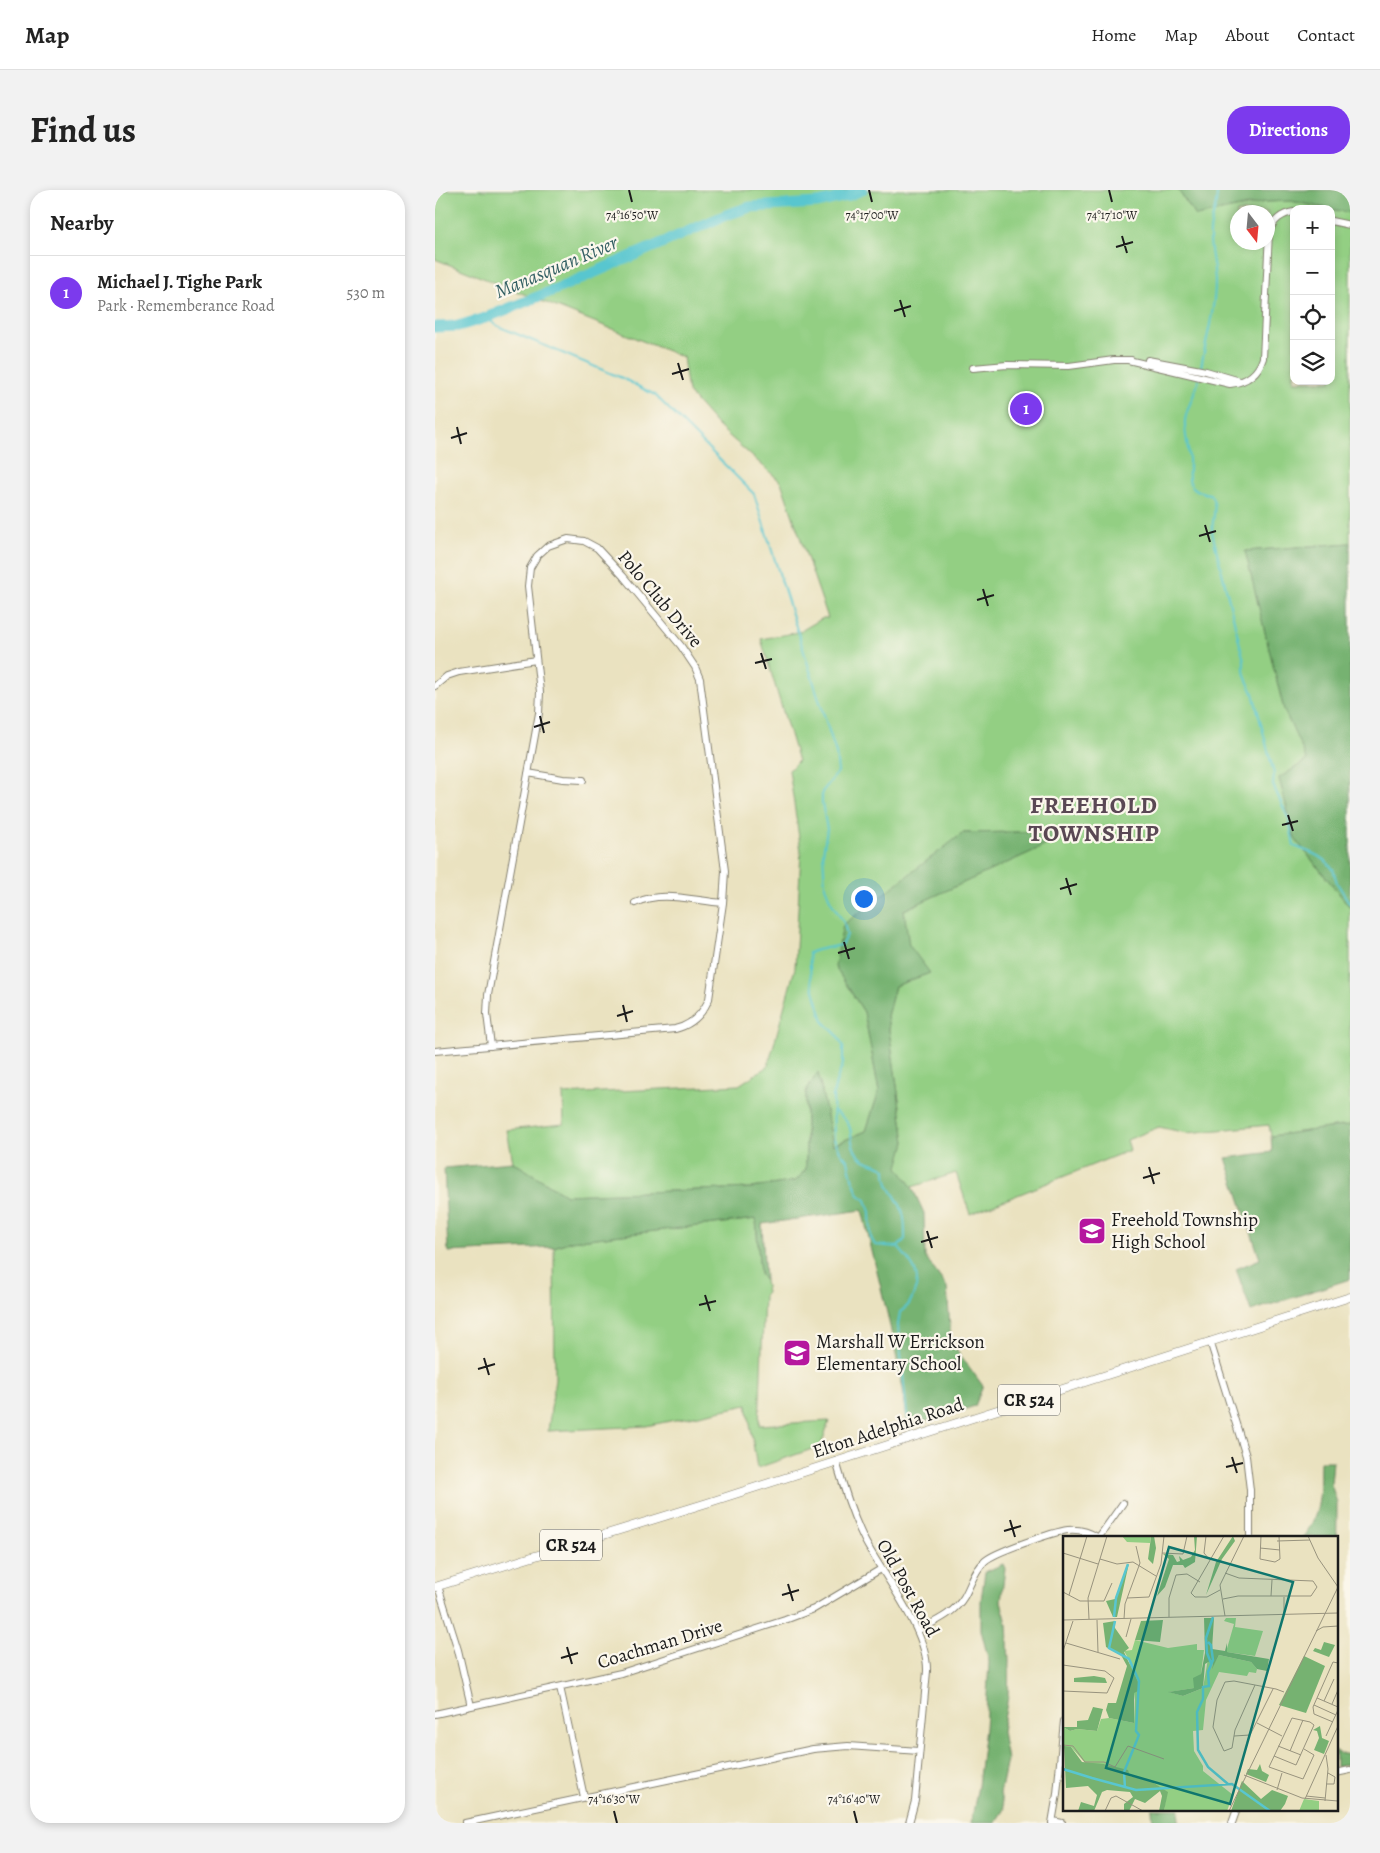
<!DOCTYPE html>
<html lang="en">
<head>
<meta charset="utf-8">
<style>
	:root { --surface:#fff; --page:#f2f2f2; --text:#222; --muted:#767676; --line:#e0e0e0; --accent:#7c3aed }
	body { margin:0; font-family:Alegreya,serif; background:var(--page); color:var(--text) }
	.controls { position:absolute; right:15px; top:15px; display:grid; overflow:hidden; border-radius:10px; box-shadow:0 2px 8px #0003 }
	.controls button { width:45px; height:45px; display:grid; place-items:center; padding:0; border:0; border-bottom:1px solid var(--line); background:var(--surface); color:var(--text); font:25px sans-serif }
	.compass { position:absolute; left:795px; top:15px; width:45px; height:45px; border-radius:50%; background:var(--surface); box-shadow:0 2px 8px #0003; rotate:164deg }
	.you { position:absolute; left:428px; top:708px; width:18px; height:18px; margin:-12px; border:4px solid #fff; border-radius:50%; background:#1a73e8; box-shadow:0 0 0 8px #1a73e833 }
	.badge { display:grid; place-items:center; width:32px; height:32px; border-radius:50%; background:var(--accent); color:#fff; font-size:16px; font-weight:700 }
	.pin { position:absolute; translate:-50% -50%; border:2px solid #fff; box-shadow:0 1px 5px #0006 }
	.list { margin:0; padding:0; list-style:none }
	h2 { display:flex; justify-content:space-between; align-items:center; height:65px; margin:0; padding:0 20px; font-size:21px }
	h2 small { font-size:16px; font-weight:400; color:var(--muted) }
	.list li { display:grid; grid-template-columns:32px 1fr auto; gap:15px; align-items:center; box-sizing:border-box; height:75px; padding:0 20px; border-top:1px solid var(--line) }
	.list b { display:block; font-size:19px; white-space:nowrap }
	.list p { margin:0; font-size:16px; white-space:nowrap; color:var(--muted) }
	.list em { font-size:16px; font-style:normal; color:var(--muted) }
	.icon { flex:none; width:28px; height:28px; fill:none; stroke:currentColor; stroke-width:2; stroke-linecap:round; stroke-linejoin:round }
	.map { position:relative; flex:none; width:915px; height:1633px; overflow:hidden; border-radius:20px }
	header { display:flex; align-items:center; gap:30px; box-sizing:border-box; height:70px; padding:0 25px; background:var(--surface); border-bottom:1px solid var(--line) }
	header strong { font-size:24px }
	nav { display:flex; gap:28px; margin-inline-start:auto; font-size:18px }
	.intro { display:flex; align-items:center; justify-content:space-between; box-sizing:border-box; height:120px; padding:0 30px }
	h1 { margin:0; font-size:35px }
	.button { padding:12px 22px; border-radius:20px; background:var(--accent); color:#fff; font-size:18px; font-weight:700 }
	main { display:flex; gap:30px; padding:0 30px }
	aside { flex:1; background:var(--surface); border-radius:20px; box-shadow:0 2px 8px #0003 }
	.map>svg:first-child { display:block }
</style>
</head>
<body>
<header>
<strong>Map</strong>
<nav><a>Home</a><a>Map</a><a>About</a><a>Contact</a></nav>
</header>
<div class="intro"><h1>Find us</h1><a class="button">Directions</a></div>
<main>
<aside>
<h2>Nearby<small></small></h2>
<ul class="list">
<li><span class="badge">1</span><div><b>Michael J. Tighe Park</b><p>Park · Rememberance Road</p></div><em>530 m</em></li>
</ul>
</aside>
<div class="map">
<svg width="915" height="1633" viewBox="0 0 915 1633">
	<rect width="100%" height="100%" fill="#fbf7ec"/>
	<filter id="ink" filterUnits="userSpaceOnUse"><feTurbulence type="fractalNoise" baseFrequency=".02" numOctaves="2"/><feDisplacementMap in="SourceGraphic" scale="10" xChannelSelector="R" yChannelSelector="G"/><feConvolveMatrix kernelMatrix="1 2 1 2 8 2 1 2 1" color-interpolation-filters="sRGB"/></filter>
	<filter id="wash" filterUnits="userSpaceOnUse"><feTurbulence type="fractalNoise" baseFrequency=".0096" numOctaves="4" result="noise"/><feDisplacementMap in="SourceGraphic" scale="20" xChannelSelector="R" yChannelSelector="G"/><feGaussianBlur stdDeviation="1.12" result="paint"/><feColorMatrix in="noise" values="0 0 0 0 0 0 0 0 0 0 0 0 0 0 0 0 0 1.4 0 .05"/><feComposite in="paint" operator="in"/></filter>
	<g filter="url(#wash)">
		<rect width="100%" height="100%" fill="#eae2c0"/>
		<!-- green -->
		<path fill="#93cf83" stroke="#587650" fill-rule="evenodd" d="M1,0h742l18,26 69,-14 26,-1 38,8h-35v172h37v-172l19,4v330l-104,8 38,159 24,50 -29,18 16,61 55,68v218l-79,11 -2,-11 -82,8 -28,-6 -32,13 3,10 -160,64 -14,-41 -44,14 -15,-20 8,-25 -18,-126 8,-30 34,-13 -21,-28 -4,-35 172,-79 -113,2 -128,134 29,45 15,79 -13,40 -33,14 -15,-72 -12,18v78l-10,12 -44,7 -186,7 -53,-33 -6,-32 57,-6 -1,-30 176,-9 29,-19 27,-98 6,-117 -12,-81 9,-9 -37,-122 38,-7 24,-14h5l-47,-136 -63,-56 -30,-34 -5,-35 -248,-98zM802,22h30v30h-30z
			M321,1029l4,55 5,7 2,12 -3,3 -5,129 70,-4 -8,25 -64,22 -10,-63 -101,21 -98,5 7,-52 -1,-132 17,-6z"/>
		<!-- forest -->
		<path fill="#76b271" stroke="#496746" d="M743,0h172v23l-59,-12 -26,1 -69,14z
			M915,353v364l-55,-68 -16,-61 28,-18 -23,-50 -39,-159z
			M642,641l-173,79 5,35 21,28 -35,13 -8,30 18,126 -7,25 14,20 12,26 1,44 22,30 4,55 32,44 -8,20 -67,21 -5,-39 -15,-71 -26,-107 -100,14 3,57 -5,-7 -4,-55 -185,22 -17,6 -106,5 -4,-84 69,-6 53,33 186,-7 44,-7 10,-12v-78l12,-19 15,73 33,-14 13,-40 -15,-79 -29,-45 8,-42 120,-92z
			M915,935v154l-99,32 -15,-42 24,-10 -34,-101 46,-6 -1,-16z
			M885,1271h13l-2,23 6,19 -1,106v-72h-33c20,-26 16,-45 17,-76z
			M568,1374l2,4 -4,33 6,22 2,38 -1,36 -6,34 5,29 -7,34 4,15 -9,14h-24l7,-37 7,-58 4,-66 -8,-32v-30l4,-28z
			M901,1560l3,3 11,2v9l-14,3z
			M717,1619h28l-2,14h-25z"/>
		<g fill="none" stroke-linecap="round" stroke-linejoin="round">
			<!-- stream -->
			<path stroke="#59c6cf" stroke-width="2" d="M50,128l15,9 122,51 33,17 99,99 82,259 2,19 -16,20v11l5,26 -4,24 2,34 6,15 13,21 3,12 -6,10c-11,3 -22,3 -32,8l2,27 12,41 14,14 6,11v18l-6,15 -4,16 1,44 7,14 7,8 4,17 7,17 7,5 4,12 1,26 4,7 23,2 7,-8c0,-13 0,-25 -6,-36 -8,-15 -13,-15 -13,-34 -9,-6 -20,-5 -28,-14 -14,-19 3,-27 -24,-44
				M766,177c5,-27 14,-57 14,-85 0,-16 -6,-32 -5,-50 1,-14 8,-27 7,-42
				M764,189c-3,14 -12,27 -14,41 -1,13 4,27 4,40 1,7 -2,16 1,23 4,8 12,10 20,11 9,12 2,24 2,38l32,129c-1,17 3,18 9,32l21,81 -1,11 16,35 5,26 20,8 11,6 8,9 4,14 13,21
				M463,1057c12,15 25,26 16,46 -4,10 -4,12 -14,19l-2,13 9,90 4,14"/>
			<!-- river -->
			<path stroke="#59c6cf" stroke-width="11" d="M0,137l23,-1 27,-8 67,-27 174,-76 24,-8 68,-4 29,-7 15,-6"/>
		</g>
	</g>
	<g filter="url(#ink)">
		<g fill="none" stroke-linecap="round" stroke-linejoin="round">
			<defs>
				<path id="minor" d="M896,31l19,4
					M693,170l102,24c16,-2 28,-10 33,-26l6,-126c5,-12 12,-18 25,-20
					M713,170l58,11 34,10
					M538,178l34,-3 62,1 45,-6h17
					M0,496l12,-10 12,-4 77,-12
					M93,583l35,6 20,1
					M200,713c27,-13 59,-2 88,0
					M0,861l240,-22c17,-4 27,-14 34,-30l14,-96 2,-32 -25,-192 -5,-12 -14,-21 -58,-70 -26,-28 -13,-7 -16,-2 -20,7 -11,10 -7,12 -2,18 12,106 -1,21 -51,282 -1,19 4,32
					M775,1151l36,115 4,34v47
					M401,1271c8,27 16,54 29,80 19,36 63,90 62,130l-12,130 -6,22
					M664,1347l24,-34
					M3,1396l20,64 13,56
					M482,1441c17,-9 37,-17 47,-34 7,-12 10,-26 21,-36 10,-9 68,-29 83,-31 11,-1 20,1 29,7
					M125,1497l24,110
					M0,1524l186,-41 164,-53 29,-11 67,-40
					M901,1583l14,-3
					M618,1631l9,2
					M30,1633l348,-74 35,-3 71,5
					M617,1633l5,-29 7,-73
					M797,1633l5,-14"/>
				<path id="major" d="M0,1397l272,-84 643,-206"/>
			</defs>
			<!-- minor casing -->
			<use href="#minor" stroke="#837f6e" stroke-width="8"/>
			<!-- major casing -->
			<use href="#major" stroke="#837f6e" stroke-width="9"/>
			<!-- minor -->
			<use href="#minor" stroke="#fff" stroke-width="6"/>
			<!-- major -->
			<use href="#major" stroke="#fff" stroke-width="8"/>
		</g>
	</g>
	<!-- ticks -->
	<path fill="none" stroke="#1c1c1c" stroke-width="2" d="M194,0l3,12M434,0l3,12M674,0l3,12M687,46l5,17M681,57l17,-5M465,110l5,17M459,121l17,-5M243,173l5,17M237,184l17,-5M22,237l4,17M16,248l16,-5M770,335l5,17M764,346l17,-5M548,399l5,17M542,410l17,-5M326,463l5,16M320,473l17,-4M105,526l4,17M99,537l16,-5M853,625l5,16M847,635l16,-4M631,688l5,17M625,699l17,-5M409,752l5,17M403,763l17,-5M188,815l4,17M182,826l16,-5M714,977l5,17M708,988l17,-5M492,1041l5,17M486,1052l17,-5M270,1105l5,16M264,1115l17,-4M49,1168l5,17M43,1179l17,-5M797,1267l5,16M791,1277l17,-4M575,1330l5,17M569,1341l17,-5M353,1394l5,17M347,1405l17,-5M132,1457l5,17M126,1468l17,-5M179,1621l3,12M419,1621l3,12"/>
	<!-- icons -->
	<defs>
		<symbol id="school-square" viewBox="-11 -11 22 22"><rect x="-9" y="-9" width="18" height="18" rx="4" fill="#b5179e" stroke="#fbf7ec"/><path d="M0-5L7-2L0 1L-7-2ZM-4 1L0 2.5L4 1V4Q0 6-4 4Z" fill="#fff"/></symbol>
	</defs>
	<g fill-rule="evenodd">
		<use href="#school-square" x="641" y="1025" width="32" height="32"/>
		<use href="#school-square" x="346" y="1147" width="32" height="32"/>
	</g>
	<g text-anchor="middle" dominant-baseline="central" stroke-width="4.5" stroke-linejoin="round" paint-order="stroke">
		<!-- shield labels -->
		<g fill="#fbf7ec" stroke="#5f5e5a" stroke-width="1">
			<rect x="563" y="1194.5" width="62" height="31" rx="4"/>
			<rect x="105" y="1339.5" width="62" height="31" rx="4"/>
		</g>
		<g font-size="18" font-weight="bold" fill="#1c1c1c">
			<text x="594" y="1210">CR 524</text>
			<text x="136" y="1355">CR 524</text>
		</g>
		<!-- street labels -->
		<g font-size="19" fill="#1c1c1c" stroke="#fbf7ec">
			<text transform="translate(225 409) rotate(50)">Polo Club Drive</text>
			<text transform="translate(453 1238) rotate(-18)">Elton Adelphia Road</text>
			<text transform="translate(473 1398) rotate(61)">Old Post Road</text>
			<text transform="translate(225 1454) rotate(-17)">Coachman Drive</text>
		</g>
		<!-- poi labels -->
		<g font-size="19" fill="#1c1c1c" stroke="#fbf7ec" text-anchor="start">
			<text x="676" y="1030">Freehold Township<tspan x="676" dy="22">High School</tspan></text>
			<text x="381" y="1152">Marshall W Errickson<tspan x="381" dy="22">Elementary School</tspan></text>
		</g>
		<!-- water labels -->
		<g font-size="20" font-style="italic" fill="#346064" stroke="#fbf7ec">
			<text transform="translate(121 77) rotate(-23)">Manasquan River</text>
		</g>
		<!-- district labels -->
		<g font-size="24" font-weight="bold" letter-spacing="1" fill="#5a4854" stroke="#fbf7ec">
			<text x="659" y="615">FREEHOLD<tspan x="659" dy="28">TOWNSHIP</tspan></text>
		</g>
	</g>
	<!-- overview -->
	<g transform="translate(628 1346)">
		<rect width="275" height="275" fill="#eae2c0"/>
		<path d="M59,0h29l-1,7 -23,-1zM163,82h10l-1,9 28,4 -8,25 -29,-4 8,-28 -10,-3zM72,104l33,8 29,-4v6h7l-3,24 -7,14 -25,4 14,4 20,-8 5,-29h5l-1,9 7,-13 32,7 6,7 -1,4 -7,-1 -2,4 -28,-4 -13,28 -3,30 -10,1 1,20 9,15v5l30,24 -6,16h-63l3,-19 -16,-11 -22,-5 -2,-5 -23,-7 -17,1 -16,-18 -8,2v-22l7,4 7,-2 20,2 4,-12 8,-1 25,5 1,-23 -6,-40 -5,-9 8,-1zM241,263l15,2v10h-20z" fill="#93cf83"/>
		<path d="M91,0l2,12 -3,16 -5,-5 3,-22zM131,0h3l-2,26 -10,6 -2,-3h-10l-8,22 -8,9 12,-37 -6,-5 10,1 4,7 3,-1 -1,-5 4,4 8,-3 4,-7zM170,0l2,5 -13,18 -16,36 10,-33zM66,27l-12,54h-4l-7,-16 9,-2zM141,82h10l-2,31 13,2 2,-8v9l42,7 -2,12 -10,-2 -6,-7 -32,-7 -7,14 1,-10 -8,5 -2,24 -20,8 -15,-4 26,-4 -1,-10 8,-4 4,-21zM100,84l-3,22 -25,-2 6,-19zM52,85v7l14,20 -5,4 14,30v9l-4,2v30l-25,-5 -3,-8 2,-7h8l11,-37 -6,-11 -15,-8 -3,-24zM261,106l11,3 -6,12 -16,-6 2,-3 6,2zM241,120l21,10 -19,47 -27,-8zM31,140l11,2 2,5 -33,-1v-4zM30,171l10,2 -6,22 -20,-2 -7,2 -7,-4h14v-6l11,-1zM257,190l2,12 7,3 -5,13 -10,-4 5,-12 -2,-7 -4,-1zM1,210l7,1 11,15 22,2 24,6 2,6 21,5 17,11 -4,19h-5l3,-15 -2,-5 -15,12 -10,-4 -6,12h-5v-7l9,-7 -3,-5 -23,-2 -5,2 -8,19h-16l3,-9 13,4 3,-11 -9,-9 -22,2zM197,228l2,7 7,4 -3,7 -20,-8 2,-5 9,1zM179,245l19,18 11,-9 16,6 -3,8 -5,7h-49z" fill="#76b271"/>
		<path fill="none" stroke="#59c6cf" stroke-width="2.5" d="M51,81l2,-19 12,-34M52,85l-6,27 20,11 10,22 -3,50 3,4 -15,37 1,16M145,106l3,3 2,15 -5,12 1,14 -6,1v12l-6,13 1,38 10,17 20,17M148,127l-4,-10 -1,-15 7,-21M0,233l29,9M29,242l44,12 96,-6 38,27"/>
		<path fill="none" stroke="#98937e" stroke-width="1" d="M143,0l-2,17 5,6M198,0l-1,23 15,3 5,-3 -1,-23M245,0l10,22 20,29M214,5l33,-1M197,12l20,2M0,17l35,11M99,17l21,1 4,-18M37,23l17,5 16,-2 23,14M157,54l-13,7h-12l-4,-4 33,-57M0,56l17,9h24l8,-18M6,59l18,-59M208,60l1,-16M64,62l22,-1 12,-33 3,-28M160,63l15,-3h73l6,-9 -4,-6 -74,-3 -14,-5M221,78v-17M162,80l-5,-31 24,-49M106,81v-19l7,-23 11,-1 13,8M26,83l-1,-21 19,-62M61,83l1,-15 15,-41 -4,-17M0,84l275,-7M34,84l1,32M253,95l7,-4 15,-1M63,101l5,-18M3,107l54,16M0,115l10,-30M0,129l42,6 9,7 -7,15 -44,-2M192,149l-20,45 -3,18 -8,3 -11,-24 4,-27 8,-18 9,-1 42,8 8,3M254,162l21,9M261,165l10,-22M269,168l6,-14M251,169l22,10M251,178l-1,-7 20,-45 5,1M251,178l19,8M194,187l25,13M171,200l16,-1 23,-46M263,200l12,-26M0,209l10,1 12,16h19l11,5 13,-21M65,210l36,13M215,210l23,9M241,213l10,6 -11,24 -34,-12 23,-49 18,4M227,215l13,-31M211,220l22,9 18,-40 -4,-3M181,239l58,23 36,3M263,248h8l1,-7 -7,-4M214,254l5,-17M243,260l19,2M242,263l33,-73M262,265l3,-32 -2,-14M42,275l6,-13 5,-2 27,15M166,275l109,-224"/>
		<path fill="#0f766e" fill-opacity="0.15" stroke="#0f766e" stroke-width="2.5" d="M106,11l124,35 -63,222 -124,-36z"/>
		<rect width="275" height="275" fill="none" stroke="#1c1c1c" stroke-width="2.5"/>
	</g>
	<g font-size="12" text-anchor="middle" fill="#1c1c1c" stroke="#fbf7ec" stroke-width="4.5" stroke-linejoin="round" paint-order="stroke">
		<text x="197" y="29">74°16'50"W</text>
		<text x="437" y="29">74°17'00"W</text>
		<text x="677" y="29">74°17'10"W</text>
		<text x="179" y="1613">74°16'30"W</text>
		<text x="419" y="1613">74°16'40"W</text>
	</g>
</svg>
<div class="controls">
<button>+</button>
<button>−</button>
<button><svg class="icon" aria-label="locate" viewBox="0 0 24 24"><circle cx="12" cy="12" r="6"/><path d="M12 2v4M12 18v4M2 12h4M18 12h4"/></svg></button>
<button><svg class="icon" aria-label="layers" viewBox="0 0 24 24"><path d="M12 4l9 5-9 5-9-5zM3 14l9 5 9-5"/></svg></button>
</div>
<svg class="compass" viewBox="-18 -18 36 36"><path d="M0-13l5 13h-10z" fill="#e53935"/><path d="M0 13l5-13h-10z" fill="#767676"/></svg>
<div class="you"></div>
<div class="pin badge" style="left:591px;top:219px">1</div>
</div>
</main>
</body>
</html>
